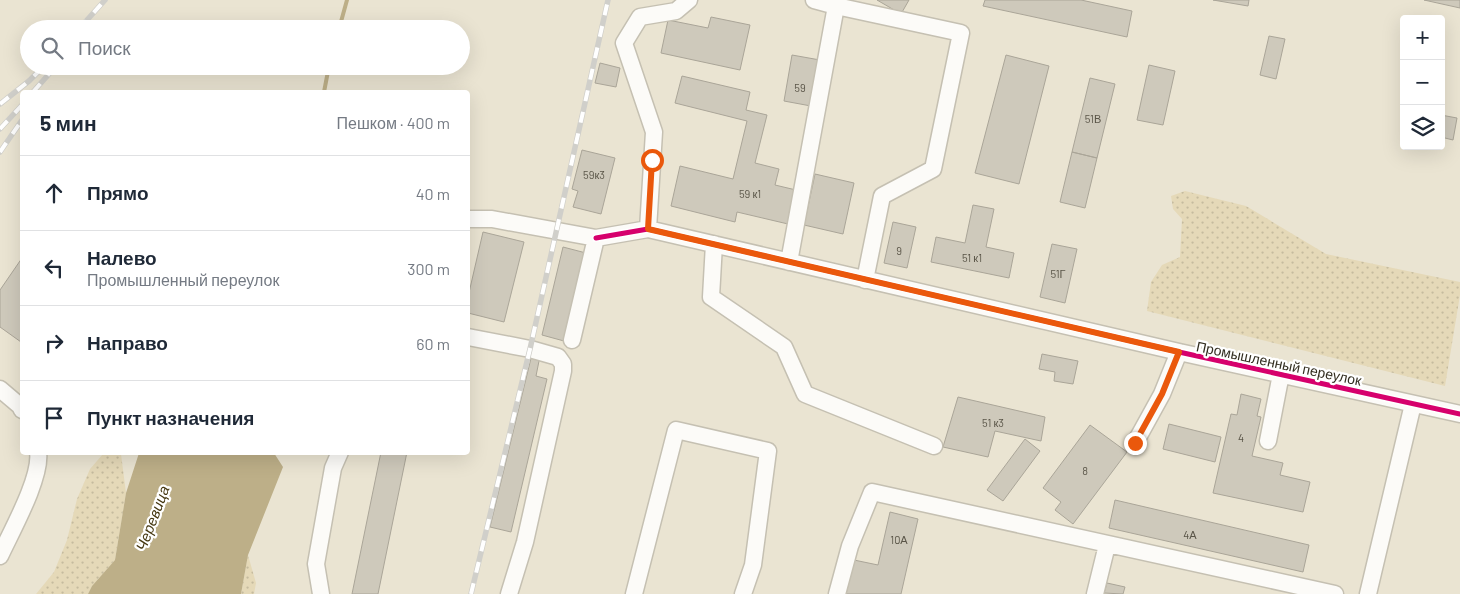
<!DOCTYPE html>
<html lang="ru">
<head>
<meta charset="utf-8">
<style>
	:root { --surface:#fff; --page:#f2f2f3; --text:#1f2937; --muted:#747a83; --line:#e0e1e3 }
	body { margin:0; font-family:Barlow,sans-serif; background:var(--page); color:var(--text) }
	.controls { position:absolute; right:15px; top:15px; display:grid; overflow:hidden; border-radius:5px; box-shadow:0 5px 20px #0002 }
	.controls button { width:45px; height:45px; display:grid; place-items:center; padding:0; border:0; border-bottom:1px solid var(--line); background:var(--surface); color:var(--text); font:25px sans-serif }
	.stop { position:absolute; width:15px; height:15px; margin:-11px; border:4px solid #ea580c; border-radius:50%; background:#fff }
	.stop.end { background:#ea580c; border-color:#fff; box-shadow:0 1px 5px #0008 }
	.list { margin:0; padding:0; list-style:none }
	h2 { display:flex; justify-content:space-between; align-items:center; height:65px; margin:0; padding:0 20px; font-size:21px }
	h2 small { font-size:16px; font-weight:400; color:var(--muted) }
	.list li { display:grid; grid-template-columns:32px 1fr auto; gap:15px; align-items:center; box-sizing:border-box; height:75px; padding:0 20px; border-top:1px solid var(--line) }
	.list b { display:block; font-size:19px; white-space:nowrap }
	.list p { margin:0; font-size:16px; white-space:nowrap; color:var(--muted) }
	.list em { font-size:16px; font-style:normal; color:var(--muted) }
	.icon { flex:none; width:28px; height:28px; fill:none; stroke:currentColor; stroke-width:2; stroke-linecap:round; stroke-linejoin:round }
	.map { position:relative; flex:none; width:1460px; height:594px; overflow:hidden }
	.search { position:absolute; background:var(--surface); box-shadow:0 5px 20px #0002; left:20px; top:20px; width:450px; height:55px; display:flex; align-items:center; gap:12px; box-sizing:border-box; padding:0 18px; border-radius:28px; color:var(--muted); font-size:19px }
	.panel { position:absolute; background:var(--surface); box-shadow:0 5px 20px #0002; left:20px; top:90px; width:450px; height:365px; border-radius:5px }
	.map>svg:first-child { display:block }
</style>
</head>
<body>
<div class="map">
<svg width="1460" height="594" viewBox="0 0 1460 594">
	<defs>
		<pattern id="grass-dots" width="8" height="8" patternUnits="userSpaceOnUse" patternTransform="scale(1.25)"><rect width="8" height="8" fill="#e5d9b8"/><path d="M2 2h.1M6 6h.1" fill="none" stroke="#c5bb9e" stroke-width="1.8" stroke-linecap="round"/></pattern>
	</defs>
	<rect width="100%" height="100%" fill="#eae4d2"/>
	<!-- grass -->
	<path fill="url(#grass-dots)" d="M1185,191l61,15 80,48 134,28v13l-15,91 -298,-75 4,-29 11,-17 18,-8 2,-38 -9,-10 -2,-13z
		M103,454h18l5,39 -11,67 -23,26 -4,8h-52l18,-22 13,-32 10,-41 13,-30z
		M248,555l8,28 -2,11h-13z"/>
	<!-- water -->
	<path fill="#bdaf88" d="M139,453h135l9,14 -35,88 -7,39h-153l4,-8 23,-26 11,-67z"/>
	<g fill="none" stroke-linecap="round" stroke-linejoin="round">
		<!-- stream -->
		<path stroke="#bdaf88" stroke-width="4" d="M339,29l8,-29
			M324,92l5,-26"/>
	</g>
	<!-- building -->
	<path fill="#cec9bb" stroke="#aaa598" d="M877,0h32l-8,14z
		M985,0h96l51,11 -5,26 -144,-31z
		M1213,0h36l-1,6z
		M1424,0h36v8z
		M711,17l39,8 -10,45 -79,-17 7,-33 40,8z
		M1269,36l16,3 -9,40 -16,-4z
		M792,55l28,5 -9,46 -27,-5z
		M1006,55l43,11 -30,118 -44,-11z
		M600,63l20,5 -4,19 -21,-4z
		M1149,65l26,6 -12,54 -26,-5z
		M682,76l68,16 -4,18 21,5 -12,48 24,6 -4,16 21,5 -8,34 -51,-12 -2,10 -64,-16 9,-40 53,13 14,-58 -72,-18z
		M1090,78l25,6 -18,74 -25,-6z
		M1441,115l16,3 -4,22 -12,-3z
		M582,150l33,8 -14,56 -28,-7 5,-16 -6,-2z
		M1072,152l25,6 -12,50 -25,-6z
		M815,174l39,9 -11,51 -39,-9z
		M973,205l21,4 -8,38 28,6 -5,25 -78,-16 5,-25 29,6z
		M893,222l23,5 -9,41 -23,-5z
		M483,232l41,10 -20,80 -36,-9v-16z
		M1052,244l25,5 -12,54 -25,-6z
		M563,247l23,6 -22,88 -22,-6z
		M22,258v83l-1,1 -21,-15v-37z
		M532,354l8,2 -4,20 11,3 -36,153 -21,-5z
		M1042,354l36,7 -5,23 -19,-3 1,-9 -16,-3z
		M1241,394l20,5 -4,17 4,1 -9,39 31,7 -3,12 30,7 -7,30 -90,-19 18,-79 6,1z
		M958,397l87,20 -4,24 -46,-10 -7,26 -45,-10z
		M1169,424l52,13 -6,25 -52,-13z
		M1090,425l37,27 -54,72 -18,-14 6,-8 -18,-14z
		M1025,439l15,12 -37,50 -16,-11z
		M381,452h26l-29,142h-26z
		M1115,500l194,45 -6,27 -194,-44z
		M890,512l28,7 -17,75h-55l8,-34 24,5z
		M1107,583l18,4 -2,7 -19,-1z"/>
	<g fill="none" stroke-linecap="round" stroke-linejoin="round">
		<defs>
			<path id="minor" d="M814,0l22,6 125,27 -28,136 -51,27 -17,84
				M468,219h24l104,19 52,-9 531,123 281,62
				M648,229l6,-97 -30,-89 16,-26 36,-6 13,-11
				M714,244l-3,53 73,50 21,47 129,52
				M789,262l47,-256 -1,-6
				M468,337l62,12 28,8 5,7v7l-38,171 -16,52
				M572,340l24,-102
				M0,389l20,17 2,4
				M1268,441l13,-67
				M1135,443l27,-49 17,-42
				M0,556c11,-24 42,-79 38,-104
				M321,594l-5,-30 17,-96 7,-16
				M634,594l42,-164 92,21 -15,114 -10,29
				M837,594l13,-48 22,-54 463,102
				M1095,594l12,-49
				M1368,594l45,-190"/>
		</defs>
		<!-- minor casing -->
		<use href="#minor" stroke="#c5c0b2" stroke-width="19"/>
		<!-- minor -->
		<use href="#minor" stroke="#fcfbf8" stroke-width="16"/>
		<defs>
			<path id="rail" d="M79,29l26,-29
				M33,92l23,-26
				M0,104l29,-23 15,-15
				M0,129l22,-24
				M0,152l22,-32
				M471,594l59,-245 78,-349"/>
		</defs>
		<!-- rail casing -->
		<use href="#rail" stroke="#d0cfca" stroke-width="5.5"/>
		<!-- rail -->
		<use href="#rail" stroke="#fff" stroke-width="4" stroke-dasharray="11" stroke-linecap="butt"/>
		<defs>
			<path id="cycleway" d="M596,238l52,-9 531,123 281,62"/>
		</defs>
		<!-- cycleway casing -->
		<use href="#cycleway" stroke="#fff" stroke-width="8"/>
		<!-- cycleway -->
		<use href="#cycleway" stroke="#d6006c" stroke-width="5"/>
	</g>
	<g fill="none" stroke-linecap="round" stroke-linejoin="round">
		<!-- route -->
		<path stroke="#ea580c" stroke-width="6" d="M652,160l-4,69 531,123 -17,42 -27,49"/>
	</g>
	<g text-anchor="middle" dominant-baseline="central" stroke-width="4.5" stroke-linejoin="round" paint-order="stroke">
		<!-- number labels -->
		<g font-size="11" fill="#5a5548">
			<text x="800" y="87">59</text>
			<text x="1093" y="118">51В</text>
			<text x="594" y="174">59к3</text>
			<text x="750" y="193">59 к1</text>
			<text x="899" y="250">9</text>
			<text x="972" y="257">51 к1</text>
			<text x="1058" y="273">51Г</text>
			<text x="993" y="422">51 к3</text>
			<text x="1241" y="437">4</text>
			<text x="1085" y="470">8</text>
			<text x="1190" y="534">4А</text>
			<text x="899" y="539">10А</text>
		</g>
		<!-- street labels -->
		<g font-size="14" fill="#332e21" stroke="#fff">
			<text transform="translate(1279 363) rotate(12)">Промышленный переулок</text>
		</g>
		<!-- water labels -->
		<g font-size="15" font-style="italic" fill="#463811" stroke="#fff">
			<text transform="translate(152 518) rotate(-69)">Черевица</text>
		</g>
	</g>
</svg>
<div class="controls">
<button>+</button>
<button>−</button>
<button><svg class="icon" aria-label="layers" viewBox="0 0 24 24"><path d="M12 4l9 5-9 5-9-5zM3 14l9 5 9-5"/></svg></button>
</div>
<div class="stop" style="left:652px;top:160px"></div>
<div class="stop end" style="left:1135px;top:443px"></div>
<div class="search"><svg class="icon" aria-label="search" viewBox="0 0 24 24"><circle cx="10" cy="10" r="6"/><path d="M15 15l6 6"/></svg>Поиск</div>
<section class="panel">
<h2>5 мин<small>Пешком · 400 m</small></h2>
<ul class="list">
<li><svg class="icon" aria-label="ahead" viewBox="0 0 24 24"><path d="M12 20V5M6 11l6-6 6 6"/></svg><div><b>Прямо</b></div><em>40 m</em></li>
<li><svg class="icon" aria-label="left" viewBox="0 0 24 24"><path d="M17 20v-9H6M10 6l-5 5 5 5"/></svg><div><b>Налево</b><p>Промышленный переулок</p></div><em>300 m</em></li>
<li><svg class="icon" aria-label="right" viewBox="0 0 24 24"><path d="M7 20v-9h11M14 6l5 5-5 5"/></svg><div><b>Направо</b></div><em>60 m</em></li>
<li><svg class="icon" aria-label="arrive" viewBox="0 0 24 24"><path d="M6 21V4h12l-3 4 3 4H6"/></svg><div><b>Пункт назначения</b></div></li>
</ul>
</section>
</div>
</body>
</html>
